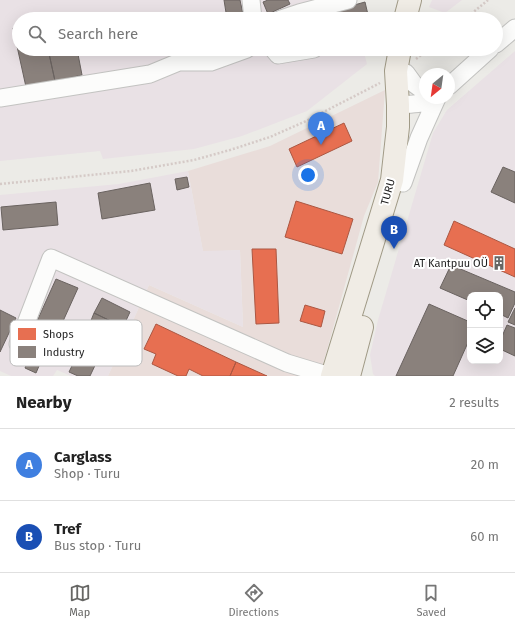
<!DOCTYPE html>
<html lang="en">
<head>
<meta charset="utf-8">
<style>
	:root { --surface:#fff; --page:#f2f2f2; --text:#222; --muted:#767676; --line:#e0e0e0; --accent:#666664 }
	body { margin:0; font-family:"Fira Sans",sans-serif; background:var(--page); color:var(--text) }
	.controls { position:absolute; right:12px; bottom:12px; display:grid; overflow:hidden; border-radius:8px; box-shadow:0 4px 16px #0002 }
	.controls button { width:36px; height:36px; display:grid; place-items:center; padding:0; border:0; border-bottom:1px solid var(--line); background:var(--surface); color:var(--text); font:20px sans-serif }
	.compass { position:absolute; left:419px; top:68px; width:36px; height:36px; border-radius:50%; background:var(--surface); box-shadow:0 4px 16px #0002; rotate:209deg }
	.you { position:absolute; left:308px; top:175px; width:14px; height:14px; margin:-10px; border:3px solid #fff; border-radius:50%; background:#1a73e8; box-shadow:0 0 0 6px #1a73e833 }
	.badge { display:grid; place-items:center; width:26px; height:26px; border-radius:50%; background:var(--accent); color:#fff; font-size:13px; font-weight:700 }
	.pin { position:absolute; translate:-50% -33px; filter:drop-shadow(0 1px 2px #0008) }
	.pin::after { content:''; position:absolute; top:21px; width:14px; height:12px; background:inherit; clip-path:polygon(0 0,100% 0,50% 100%) }
	.list { margin:0; padding:0; list-style:none }
	h2 { display:flex; justify-content:space-between; align-items:center; height:52px; margin:0; padding:0 16px; font-size:17px }
	h2 small { font-size:13px; font-weight:400; color:var(--muted) }
	.list li { display:grid; grid-template-columns:26px 1fr auto; gap:12px; align-items:center; box-sizing:border-box; height:72px; padding:0 16px; border-top:1px solid var(--line) }
	.list b { display:block; font-size:15px; white-space:nowrap }
	.list p { margin:0; font-size:13px; white-space:nowrap; color:var(--muted) }
	.list em { font-size:13px; font-style:normal; color:var(--muted) }
	.icon { flex:none; width:22px; height:22px; fill:none; stroke:currentColor; stroke-width:2; stroke-linecap:round; stroke-linejoin:round }
	.map { position:relative; flex:none; width:515px; height:376px; overflow:hidden }
	.search { position:absolute; background:var(--surface); box-shadow:0 4px 16px #0002; left:12px; right:12px; top:12px; height:44px; display:flex; align-items:center; gap:10px; box-sizing:border-box; padding:0 14px; border-radius:22px; color:var(--muted); font-size:15px }
	.sheet { height:196px; background:var(--surface) }
	nav { display:flex; justify-content:space-around; align-items:center; box-sizing:border-box; height:56px; border-top:1px solid var(--line); background:var(--surface); font-size:11px; color:var(--muted) }
	nav a { display:grid; justify-items:center; gap:2px }
	nav .on { color:var(--accent) }
	.map>svg:first-child { display:block }
</style>
</head>
<body>
<div class="map">
<svg width="515" height="376" viewBox="0 0 515 376">
	<rect width="100%" height="100%" fill="#ecebe7"/>
	<!-- commercial -->
	<path fill="#e9ddda" d="M385,90l-7,92 -14,34 -37,134 -8,26h-211l41,-91 94,42 -3,-77 -37,2 -15,-81 82,-25z"/>
	<!-- industrial -->
	<path fill="#e9e1e5" fill-rule="evenodd" d="M0,0h350l5,19h-336v30h344l4,15 -60,47 -65,25 -48,13 -91,10 -3,-8 -100,10z
		M432,0h30l-17,13 -16,-6z
		M515,51v325h-140l-2,-2 -3,-19 8,-35 55,-187 14,-23zM470,295h30v66h-30z
		M188,171l15,80 37,-1 3,77 -94,-42 -41,91h-37l-14,-6 -4,6h-42l-11,-5v-176l119,-11z"/>
	<!-- shops -->
	<path fill="#e76f51" stroke="#ab5742" d="M344,123l8,18 -55,26 -8,-18z
		M296,201l57,18 -11,35 -57,-17z
		M454,221l61,28v28l-71,-32z
		M252,249h24l3,74 -23,1z
		M305,305l20,6 -4,16 -21,-6z
		M156,324l80,38 -6,14h-27l-14,-7 -3,7h-8l-26,-12 4,-10 -12,-5z
		M236,362l31,14h-37z"/>
	<!-- industry -->
	<path fill="#8a817c" stroke="#6a6360" d="M224,0h16l4,19h-17z
		M268,0h20l2,4 -22,10 -5,-12z
		M365,2l4,17h-26l-3,-10z
		M69,15l1,4h-17z
		M19,27v22h29l7,32 -29,6 -13,-59z
		M48,49h29l5,26 -27,6z
		M503,167l12,5v31l-24,-11z
		M187,177l2,10 -12,3 -2,-11z
		M150,183l5,27 -53,9 -4,-26z
		M56,202l2,23 -55,5 -2,-23z
		M451,265l64,27v11l-7,15 -8,-4v-19h-30v6l-30,-13z
		M56,279l22,9 -33,73 -3,-2 -6,14 -11,-5 6,-14 -7,-4z
		M102,298l28,14 -7,15 -29,-14z
		M429,304l41,18v16l-17,38h-57z
		M515,308v17l-7,-3z
		M0,310l16,8 -16,34z
		M94,313l21,10 -25,53h-12l-9,-4 23,-48 -2,-1z
		M507,325l8,3v28l-15,-7v-8z"/>
	<g fill="none" stroke-linecap="round" stroke-linejoin="round">
		<defs>
			<path id="minor" d="M251,0l2,19
				M281,19l18,-6 49,-13
				M496,44l19,-16
				M273,49l5,6 36,-6
				M406,73l8,11 11,8
				M449,86l41,-37
				M0,98l150,-24 29,-12h32l36,-13
				M398,105c13,-1 25,0 36,-7
				M403,183l16,-45 18,-40
				M18,344l33,-86 236,105 43,13"/>
			<path id="major" d="M405,19l5,-19
				M332,376l60,-196 6,-53v-22l-2,-34 4,-22
				M349,376l13,-49"/>
		</defs>
		<!-- minor casing -->
		<use href="#minor" stroke="#c3c3c1" stroke-width="19"/>
		<!-- major casing -->
		<use href="#major" stroke="#a09a86" stroke-width="24"/>
		<!-- path -->
		<path stroke="#d5cac7" stroke-width="2.5" stroke-dasharray="2 2" stroke-linecap="butt" d="M465,19l23,-19
			M416,59l13,-10
			M0,184l131,-13 63,-11 36,-10 40,-13 34,-15 76,-39"/>
		<!-- minor -->
		<use href="#minor" stroke="#fcfcfb" stroke-width="17"/>
		<!-- major -->
		<use href="#major" stroke="#f0ece5" stroke-width="22"/>
	</g>
	<!-- icons -->
	<defs>
		<symbol id="building-bare" viewBox="-9 -9 18 18"><path d="M-4-6H4V6H1V3H-1V6H-4ZM-2.5-4.3h1.7v1.8h-1.7ZM.8-4.3h1.7v1.8H.8ZM-2.5-1h1.7V.8h-1.7ZM.8-1h1.7V.8H.8Z" fill="#666664" stroke="#fff" stroke-width="2.5" paint-order="stroke"/></symbol>
	</defs>
	<g fill-rule="evenodd">
		<use href="#building-bare" x="489" y="253" width="20" height="20"/>
	</g>
	<g text-anchor="middle" dominant-baseline="central" stroke-width="4" stroke-linejoin="round" paint-order="stroke">
		<!-- street labels -->
		<g font-size="11" fill="#1e1e1e" stroke="#fff">
			<text transform="translate(388 192) rotate(-74)">TURU</text>
		</g>
		<!-- poi labels -->
		<g font-size="11" fill="#1e1e1e" stroke="#fff" text-anchor="end">
			<text x="488" y="263">AT Kantpuu OÜ</text>
		</g>
	</g>
	<!-- legend -->
	<rect x="10" y="320" width="132" height="46" rx="6" fill="#fff" stroke="#bcbcbc" stroke-width="1"/>
	<rect x="18" y="328" width="18" height="12" fill="#e76f51"/>
	<rect x="18" y="346" width="18" height="12" fill="#8a817c"/>
	<g font-size="11" fill="#1e1e1e">
		<text x="43" y="338">Shops</text>
		<text x="43" y="356">Industry</text>
	</g>
</svg>
<div class="controls">
<button><svg class="icon" aria-label="locate" viewBox="0 0 24 24"><circle cx="12" cy="12" r="6"/><path d="M12 2v4M12 18v4M2 12h4M18 12h4"/></svg></button>
<button><svg class="icon" aria-label="layers" viewBox="0 0 24 24"><path d="M12 4l9 5-9 5-9-5zM3 14l9 5 9-5"/></svg></button>
</div>
<svg class="compass" viewBox="-18 -18 36 36"><path d="M0-13l5 13h-10z" fill="#e53935"/><path d="M0 13l5-13h-10z" fill="#767676"/></svg>
<div class="you"></div>
<div class="pin badge" style="left:321px;top:145px;background:#3f7fe0">A</div>
<div class="pin badge" style="left:394px;top:249px;background:#1a4fb4">B</div>
<div class="search"><svg class="icon" aria-label="search" viewBox="0 0 24 24"><circle cx="10" cy="10" r="6"/><path d="M15 15l6 6"/></svg>Search here</div>
</div>
<section class="sheet">
<h2>Nearby<small>2 results</small></h2>
<ul class="list">
<li><span class="badge" style="background:#3f7fe0">A</span><div><b>Carglass</b><p>Shop · Turu</p></div><em>20 m</em></li>
<li><span class="badge" style="background:#1a4fb4">B</span><div><b>Tref</b><p>Bus stop · Turu</p></div><em>60 m</em></li>
</ul>
</section>
<nav>
<a class="on"><svg class="icon" aria-label="map" viewBox="0 0 24 24"><path d="M3 6l6-2 6 2 6-2v14l-6 2-6-2-6 2zM9 4v14M15 6v14"/></svg>Map</a>
<a><svg class="icon" aria-label="directions" viewBox="0 0 24 24"><path d="M12 3l9 9-9 9-9-9zM9 14v-3h6M13 9l2 2-2 2"/></svg>Directions</a>
<a><svg class="icon" aria-label="saved" viewBox="0 0 24 24"><path d="M7 4h10v16l-5-4-5 4z"/></svg>Saved</a>
</nav>
</body>
</html>
